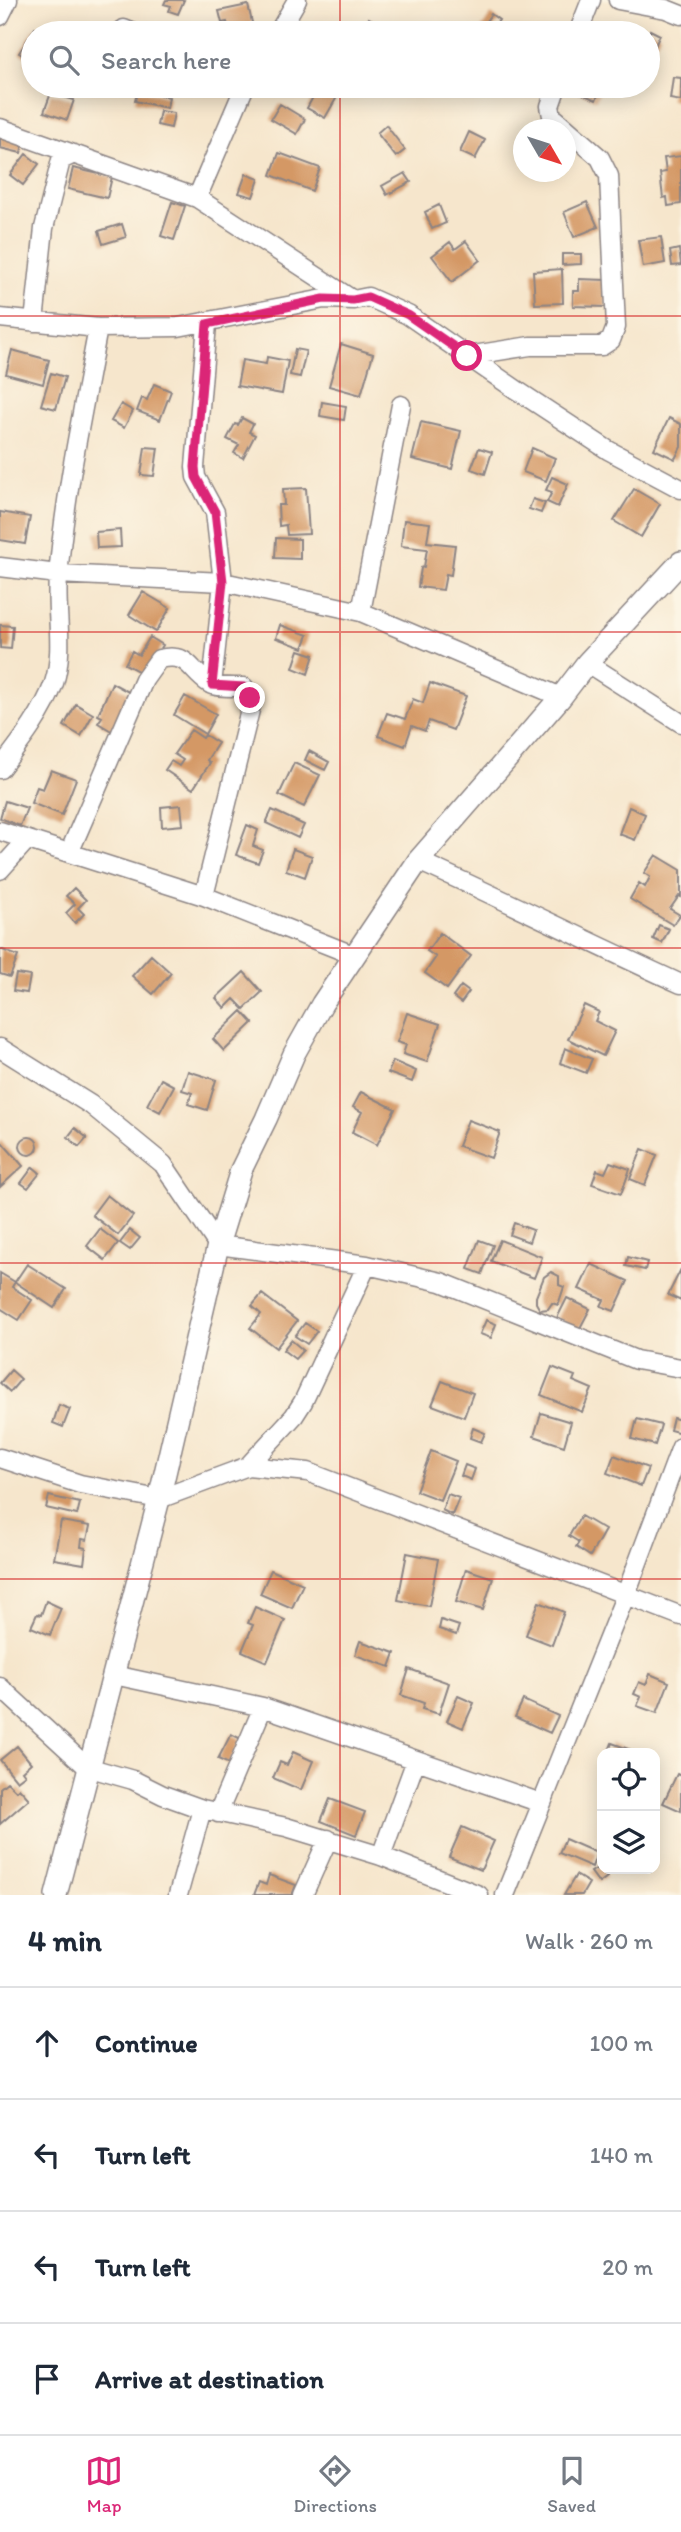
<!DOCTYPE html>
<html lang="en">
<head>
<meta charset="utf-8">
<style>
	:root { --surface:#fff; --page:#f6f6f7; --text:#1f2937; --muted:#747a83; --line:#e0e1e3; --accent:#db2777 }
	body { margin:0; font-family:Itim,sans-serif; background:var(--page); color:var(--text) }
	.controls { position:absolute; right:21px; bottom:21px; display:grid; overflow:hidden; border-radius:14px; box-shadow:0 4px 18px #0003 }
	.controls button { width:63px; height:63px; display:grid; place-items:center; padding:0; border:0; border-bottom:2px solid var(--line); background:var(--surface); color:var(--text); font:35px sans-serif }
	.compass { position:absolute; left:513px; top:119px; width:63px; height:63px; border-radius:50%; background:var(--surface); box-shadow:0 4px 18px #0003; rotate:129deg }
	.stop { position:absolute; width:21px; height:21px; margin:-16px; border:5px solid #db2777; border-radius:50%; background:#fff }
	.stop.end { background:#db2777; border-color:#fff; box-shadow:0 2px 7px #0008 }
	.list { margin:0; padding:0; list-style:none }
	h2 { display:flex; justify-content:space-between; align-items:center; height:91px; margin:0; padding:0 28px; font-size:30px }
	h2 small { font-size:23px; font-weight:400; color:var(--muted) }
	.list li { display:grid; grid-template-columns:46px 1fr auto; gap:21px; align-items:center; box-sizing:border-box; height:112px; padding:0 28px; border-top:2px solid var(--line) }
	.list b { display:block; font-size:26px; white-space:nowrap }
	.list em { font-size:23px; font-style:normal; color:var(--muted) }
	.icon { flex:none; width:38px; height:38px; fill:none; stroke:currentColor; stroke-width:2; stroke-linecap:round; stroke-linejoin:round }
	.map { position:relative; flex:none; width:681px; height:1895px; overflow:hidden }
	.search { position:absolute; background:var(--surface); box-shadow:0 4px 18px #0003; left:21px; right:21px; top:21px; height:77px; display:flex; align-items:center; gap:18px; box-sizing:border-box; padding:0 24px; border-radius:38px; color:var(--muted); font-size:26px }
	.sheet { height:539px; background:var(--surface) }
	nav { display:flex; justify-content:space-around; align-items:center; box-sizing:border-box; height:98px; border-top:2px solid var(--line); background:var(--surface); font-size:19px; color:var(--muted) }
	nav a { display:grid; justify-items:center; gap:4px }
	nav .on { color:var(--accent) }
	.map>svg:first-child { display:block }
</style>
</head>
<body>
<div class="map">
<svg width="681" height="1895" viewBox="0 0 681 1895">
	<rect width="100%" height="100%" fill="#fcf5e5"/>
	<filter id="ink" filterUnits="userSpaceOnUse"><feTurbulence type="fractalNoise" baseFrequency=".0143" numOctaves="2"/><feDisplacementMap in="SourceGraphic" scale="14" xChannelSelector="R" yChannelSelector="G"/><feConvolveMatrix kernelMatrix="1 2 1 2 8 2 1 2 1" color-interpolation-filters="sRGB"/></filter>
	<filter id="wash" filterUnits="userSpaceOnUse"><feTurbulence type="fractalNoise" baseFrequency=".00686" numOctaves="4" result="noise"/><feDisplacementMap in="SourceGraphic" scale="28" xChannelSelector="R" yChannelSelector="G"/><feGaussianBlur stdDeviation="1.57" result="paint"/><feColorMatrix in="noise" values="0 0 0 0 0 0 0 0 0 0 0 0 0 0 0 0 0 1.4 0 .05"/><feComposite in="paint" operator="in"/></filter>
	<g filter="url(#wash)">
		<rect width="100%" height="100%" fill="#f6e6cc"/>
		<g id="blocks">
			<!-- building -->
			<path fill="#d49865" d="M166,0h18l-6,14 -9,-3 2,-5 -7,-2z
				M248,5l5,22 -23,6 -3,-11 -5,1 -3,-12z
				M491,14l8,6 -9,13h-12z
				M369,18l14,8 -5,7 -16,-1z
				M35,28l9,5h-11v36l-9,-6 3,-5 -8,-5z
				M650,30l10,5 -7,15 -5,-2z
				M673,77l8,1v23l-11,-2z
				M319,86h14l8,4 -16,28 -18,-10z
				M575,86h27l-6,14 -23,-10z
				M138,90l31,7 -2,11 -32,-7z
				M51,93l23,7 -7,20 -23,-8z
				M280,104l25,15 -8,15 -26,-15z
				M160,111l14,2 -3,15 -14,-3z
				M386,125l19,25 -9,7 -19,-24z
				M469,132l16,8 -10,19 -15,-7z
				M0,134l24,5 -3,14 -21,-5z
				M279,153l41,15 -8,23 -41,-16z
				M26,154l13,10 -16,21 -13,-10z
				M681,156v48l-13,2 -1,-9 -4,1 -3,-25 6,-1 -2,-14z
				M73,168l39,9 -5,21 -39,-9z
				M405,173l6,9 -24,13 -5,-9z
				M246,174l13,5 -6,18 -14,-4z
				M172,202l13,4 -11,34 -13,-4z
				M587,202l11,25 -24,10 -10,-25z
				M439,205l7,18 -14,6 -7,-17z
				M122,224l4,13 -23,7 -4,-13z
				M661,237l4,26 -22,4 -5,-27z
				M466,241l14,19 -28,22 -20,-26 18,-14 5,7z
				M679,249l2,16 -9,1 -2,-15z
				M562,254h19v10l-19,1z
				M562,269l1,34 -28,1 -2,-33z
				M579,279l27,1v27l-33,-1v-15h6z
				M341,344l32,10 -12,41 -32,-9z
				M295,349l11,2 -6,26 -10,-2z
				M12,350l37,10 -6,24 -37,-10z
				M267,357l21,4 -6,33 -45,-8 5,-26 24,4z
				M51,373l14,4 -9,32 -15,-4z
				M154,384l17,7 -11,29 -23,-9 5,-13 5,2z
				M322,402l24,4 -2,14 -24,-4z
				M121,404l12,7 -9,17 -13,-7z
				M242,418l11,6 -4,8 6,3 -12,23 -9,-5 5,-8 -12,-6 8,-15 3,1z
				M669,418l12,6v23l-6,12 -21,-10z
				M421,422l40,9 -9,38 -40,-10z
				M145,447l13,1 -4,28 -13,-1z
				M479,448l13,4 -7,22 -14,-5z
				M532,448l23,10 -9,23 -23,-9z
				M552,477l16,7 -10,23 -11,-5 5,-10 -6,-2z
				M306,488l3,46 -22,1 -1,-10 -7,1 -1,-21h6l-1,-16z
				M634,489l26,15 -19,33 -27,-16z
				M533,499l12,4 -4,10 -12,-4z
				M0,512l30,5 -5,27 -25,-4z
				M404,520l26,3 -3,19 28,3 -4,30 -5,-1 -3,16 -25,-3 3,-19 3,-1 3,-18 -26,-3z
				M120,530l1,17 -24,1 -1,-16z
				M276,538l24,1v20l-25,-1z
				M143,592l27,16 -14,24 -27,-17z
				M0,625l13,1 -2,23 -11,-1z
				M280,625l28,10 -5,13 -27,-10z
				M150,637l13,8 -18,30 -20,-11 7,-13 7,4z
				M299,650l15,5 -6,19 -15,-6z
				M112,683l24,13 -21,37 -17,-10 4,-6 -4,-2z
				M430,683l36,13 -13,34 -24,-9 -4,10 -13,-5 -7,20 -27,-10 9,-23 18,6 8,-20 10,4z
				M185,696l31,18 -11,20 -31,-19z
				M76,704l17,10 -12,22 -17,-10z
				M191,730l12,8 2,-3 13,8 -11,17 3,3 -17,26 -28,-19 6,-9 8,5 4,-6 -9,-6z
				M309,751l20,11 -4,8 -20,-10z
				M294,763l26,12 -16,32 -25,-12z
				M51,770l25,9 -14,36 -31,-12 6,-16 6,2z
				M5,801l22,7 -7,18 -20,-8z
				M181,805l2,20 -21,2 -1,-20z
				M629,807l16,7 -10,26 -16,-6z
				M272,810l32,15 -6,13 -32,-15z
				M247,825l11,5 -5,16 10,4 -5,13 -22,-8z
				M293,849l19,7 -7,21 -19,-7z
				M656,855l25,15v27l-2,-1 -9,13 10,6 -7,10 -43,-26 9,-16 6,4 5,-10 -6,-4z
				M74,888l12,12 -8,8 6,6 -9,9 -9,-10 9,-9 -9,-8z
				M659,925l10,4 -7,14 -9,-4z
				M440,933l31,23 -24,33 -22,-16 11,-16 -9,-6z
				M0,949l18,7 -8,21 -10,-3z
				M151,955l20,18 -18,21 -21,-18z
				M244,972l18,20 -18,17 -10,-10 -9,9 -9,-10z
				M16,974l14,2 -3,17 -14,-2z
				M461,986l8,6 -8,11 -8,-6z
				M584,1005l15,7 -4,9 20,10 -12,25 -35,-17z
				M242,1011l11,12 -29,28 -11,-12z
				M407,1013l33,11 -13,38 -24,-8 3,-9 -9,-3z
				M565,1048l27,11 -6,14 -26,-10z
				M393,1061l23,10 -4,11 -24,-9z
				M188,1071l28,9 -9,30 -19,-6 4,-11 -10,-3z
				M161,1079l13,7 -14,26 -13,-7z
				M361,1092l34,17 -18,36 -25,-13 10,-20 -9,-5z
				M468,1120l32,12 -9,26 -33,-12z
				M75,1128l12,10 -8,9 -11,-10z
				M20 1146a9 9 0 1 1 18 0a9 9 0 1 1-18 0Z
				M0,1140l23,26 -23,21z
				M642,1149l15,6 -12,30 -15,-6z
				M610,1162l20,7 -9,25 -29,-10 5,-14 8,3z
				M33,1167l7,6 -12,15 -7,-5z
				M107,1195l26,21 -15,19 -26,-20z
				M514,1223l19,7 -4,12 -19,-7z
				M100,1229l18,14 -13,17 -18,-14z
				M130,1230l10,8 -10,12 -10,-7z
				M479,1240l14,5 -11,29 -14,-5z
				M500,1240l42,17 -8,21 -43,-17z
				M628,1257l19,5 -2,8 -19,-4z
				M27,1264l39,25 -12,19 -39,-26z
				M591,1264l37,17 -14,30 -13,-5 3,-6 -25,-11z
				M681,1269v32l-13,-6z
				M551,1272l8,4v9l5,2 -6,18 -6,-2 -4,6 -8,1 -4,-7v-6l8,-20z
				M0,1273l15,9 -3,5 20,13 -13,20 -19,-12z
				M262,1294l35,27 -21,27 -26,-20 11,-14 -9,-8z
				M567,1298l23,11 -11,21 -22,-12z
				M486,1320l10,4 -5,14 -11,-4z
				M305,1323l12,8 -10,13 -12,-8z
				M291,1340l12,10 -8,9 -12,-9z
				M552,1367l23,9 -2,5 19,8 -10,23 -41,-17z
				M11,1370l10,9 -11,13 -10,-9z
				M442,1381l31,12 -9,24 -32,-12z
				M59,1405l11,4 -7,18 -10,-4z
				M541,1413l30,9 -7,24 -30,-10z
				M673,1418l8,2v13l-11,-3z
				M637,1419l24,6 -6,20 -23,-6z
				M473,1428l12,5 -4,9 -11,-4z
				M431,1451l25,10 -16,39 -24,-9z
				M614,1455l34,13 -7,18 -34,-13z
				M465,1465l10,4 -4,11 -10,-4z
				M448,1494l11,4 -7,17 -10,-5z
				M49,1496l31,7 -3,12 -31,-7z
				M581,1516l24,14 -15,26 -14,-9 3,-5 -10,-6z
				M61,1521l29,5 -3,14 -5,-1 -1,8 5,1 -2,16 -30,-5z
				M407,1553l31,6 -9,47 -31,-6z
				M466,1569l27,9 -10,32 -27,-8z
				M271,1570l32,14 -11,24 -32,-14z
				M46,1601l15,7 -11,27 -19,-8 6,-13 4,1z
				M539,1602l25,10 -12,33 -26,-10z
				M255,1607l30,13 -18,42 -25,-11 11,-26 -5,-2z
				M441,1620l18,6 -3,9 -17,-6z
				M360,1641l35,12 -5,14 -35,-12z
				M409,1669l40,14 -10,31 -17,-5 2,-6 -23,-8z
				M650,1674l19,8 -12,31 -20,-7 4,-9 -7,-3 5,-12 7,3z
				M458,1696l16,7 -11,25 -16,-7z
				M523,1700l35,16 -8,17 -35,-16z
				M231,1734l10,5 -12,25 -11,-5z
				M612,1743l27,10h-31z
				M17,1746l14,17 -9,8 3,4 -8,6 -17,-21z
				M293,1752l20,9 -12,29 -28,-12 7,-16 7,3z
				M677,1774l4,2v35l-18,-8z
				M7,1782l9,9 3,-3 10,11 -29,25v-36z
				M330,1799l35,13 -9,23 -35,-14z
				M462,1827l32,14 -13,29 -32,-13z
				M565,1839l32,14 -5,14 -33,-14z
				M599,1867l8,10 -8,6 -8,-11z
				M269,1875l27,10 -4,10h-38l5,-13 7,3z
				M576,1875l13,8 -7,12h-18z"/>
		</g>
	</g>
	<g filter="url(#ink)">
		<use href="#blocks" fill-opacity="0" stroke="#8c8484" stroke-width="2"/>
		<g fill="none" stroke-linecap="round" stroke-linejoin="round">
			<defs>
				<path id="minor" d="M618,0l48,9 15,6
					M0,16l8,-16
					M124,29l10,4
					M278,33l19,-33
					M578,33l13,-33
					M0,128l197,70 156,102
					M197,198l48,-112
					M0,318l98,10 80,-1 146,-28 29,1 15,-3 40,18 110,76 90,59 73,39
					M34,322l10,-94 17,-68 13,-6
					M207,324l-12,143 1,10 19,35 8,70 -11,103
					M467,356l63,-10h72l9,-6 5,-13 -7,-151 -9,-18 -48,-42 -2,-10 7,-20
					M0,567l58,7 165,8 138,30 200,85
					M361,612l40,-207
					M587,663l94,60
					M0,769c20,-26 43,-55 54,-86 11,-35 1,-70 4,-106 7,-84 25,-167 40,-249
					M0,831l204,65 149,59
					M69,853l75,-173 15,-21c31,-7 29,11 51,25 8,4 24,3 34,3l4,6 3,13 -47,190
					M418,861c88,39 174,83 263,123
					M0,870l27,-30
					M0,1048l91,57 72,59 55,81 149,20 74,17 195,78 45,8
					M0,1458l80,26 79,15 89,-33 60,6 373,144
					M248,1466l46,-50 9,-14 64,-137
					M114,1675l149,32 278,96
					M0,1687l87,80 46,13 30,15 39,14 84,18 95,29 98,39
					M218,1813l45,-106
					M381,1856l35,-96
					M178,1895l24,-86
					M303,1895l25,-56
					M505,1895l121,-301 55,-147"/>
				<path id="tertiary" d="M56,1895l103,-396 59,-254 23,-75 25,-51 28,-65 28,-50 96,-143 143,-164 26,-34 94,-101"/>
			</defs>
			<!-- minor casing -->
			<use href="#minor" stroke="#8c8484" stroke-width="21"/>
			<!-- tertiary casing -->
			<use href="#tertiary" stroke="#8c8484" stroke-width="24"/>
			<!-- minor -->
			<use href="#minor" stroke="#fff" stroke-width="18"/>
			<!-- tertiary -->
			<use href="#tertiary" stroke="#fff" stroke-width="21"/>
		</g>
	</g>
	<g fill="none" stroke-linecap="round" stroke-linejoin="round" filter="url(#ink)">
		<!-- route -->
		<path stroke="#db2777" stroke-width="9" d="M250,698l-6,-11 -32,-2 11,-103 -8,-70 -19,-35 -1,-10 12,-143 117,-25 29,1 15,-3 40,18 59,41"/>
	</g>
	<!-- grid -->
	<path fill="none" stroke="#d62828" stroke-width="2" stroke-opacity="0.55" d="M340,0v33M340,86v1809M0,316h681M0,632h681M0,948h681M0,1263h681M0,1579h681"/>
</svg>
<div class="controls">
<button><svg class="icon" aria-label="locate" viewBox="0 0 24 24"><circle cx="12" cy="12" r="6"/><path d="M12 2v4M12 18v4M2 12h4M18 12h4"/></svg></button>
<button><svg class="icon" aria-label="layers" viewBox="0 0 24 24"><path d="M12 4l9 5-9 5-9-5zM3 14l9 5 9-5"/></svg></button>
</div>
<svg class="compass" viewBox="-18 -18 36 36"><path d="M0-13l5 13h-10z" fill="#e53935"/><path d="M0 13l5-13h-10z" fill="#747a83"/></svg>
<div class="stop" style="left:467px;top:356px"></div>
<div class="stop end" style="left:250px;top:698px"></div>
<div class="search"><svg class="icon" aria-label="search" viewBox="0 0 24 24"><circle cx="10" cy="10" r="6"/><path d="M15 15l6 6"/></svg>Search here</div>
</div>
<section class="sheet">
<h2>4 min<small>Walk · 260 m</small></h2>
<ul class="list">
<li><svg class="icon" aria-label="ahead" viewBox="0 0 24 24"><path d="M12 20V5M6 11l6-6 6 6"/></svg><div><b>Continue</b></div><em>100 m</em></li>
<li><svg class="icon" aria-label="left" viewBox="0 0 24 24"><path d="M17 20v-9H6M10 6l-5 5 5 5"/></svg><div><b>Turn left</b></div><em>140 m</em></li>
<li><svg class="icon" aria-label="left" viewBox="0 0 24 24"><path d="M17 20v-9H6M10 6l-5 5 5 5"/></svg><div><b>Turn left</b></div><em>20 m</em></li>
<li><svg class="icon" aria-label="arrive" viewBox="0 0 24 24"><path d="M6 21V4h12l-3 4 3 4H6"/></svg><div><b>Arrive at destination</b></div></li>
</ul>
</section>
<nav>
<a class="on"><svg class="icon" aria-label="map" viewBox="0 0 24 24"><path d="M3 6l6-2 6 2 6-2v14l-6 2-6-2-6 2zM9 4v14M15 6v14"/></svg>Map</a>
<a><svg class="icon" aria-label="directions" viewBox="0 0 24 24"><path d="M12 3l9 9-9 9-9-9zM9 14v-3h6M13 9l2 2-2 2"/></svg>Directions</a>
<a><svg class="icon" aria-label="saved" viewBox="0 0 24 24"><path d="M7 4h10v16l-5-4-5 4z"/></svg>Saved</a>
</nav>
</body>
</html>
